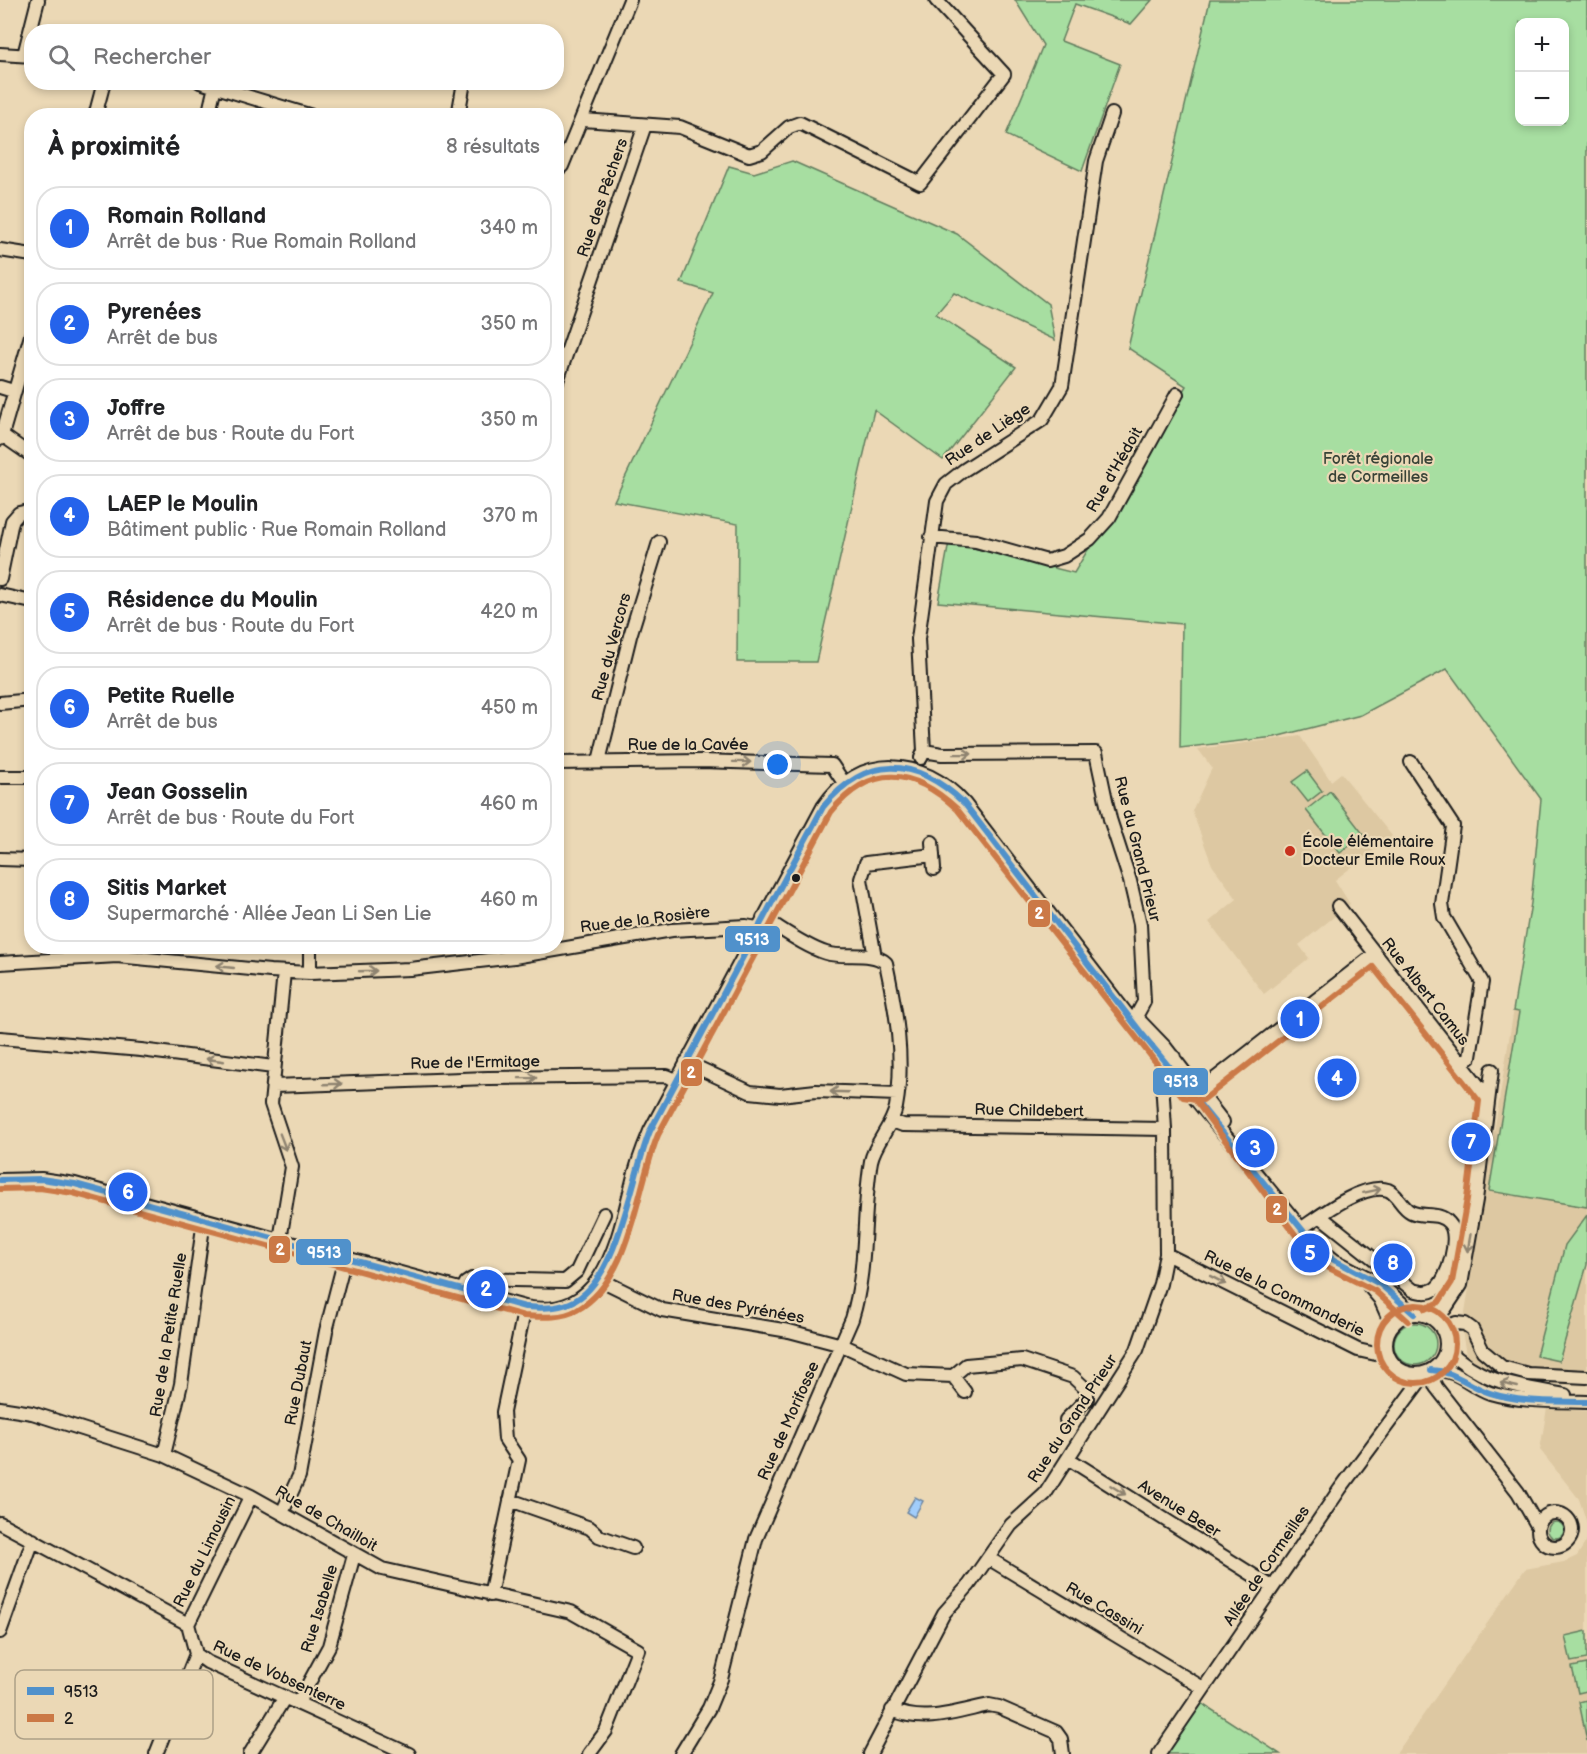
<!DOCTYPE html>
<html lang="fr">
<head>
<meta charset="utf-8">
<style>
	:root { --surface:#fff; --page:#f6f6f6; --text:#202124; --muted:#757577; --line:#e0e0e0; --accent:#2563eb }
	body { margin:0; font-family:"Balsamiq Sans",sans-serif; background:var(--page); color:var(--text) }
	.controls { position:absolute; right:18px; top:18px; display:grid; overflow:hidden; border-radius:12px; box-shadow:0 3px 9px #0003 }
	.controls button { width:54px; height:54px; display:grid; place-items:center; padding:0; border:0; border-bottom:2px solid var(--line); background:var(--surface); color:var(--text); font:30px sans-serif }
	.you { position:absolute; left:778px; top:765px; width:21px; height:21px; margin:-15px; border:4px solid #fff; border-radius:50%; background:#1a73e8; box-shadow:0 0 0 9px #1a73e833 }
	.badge { display:grid; place-items:center; width:39px; height:39px; border-radius:50%; background:var(--accent); color:#fff; font-size:20px; font-weight:700 }
	.pin { position:absolute; translate:-50% -50%; border:3px solid #fff; box-shadow:0 2px 6px #0006 }
	.list { margin:0; padding:0; list-style:none }
	h2 { display:flex; justify-content:space-between; align-items:center; height:78px; margin:0; padding:0 24px; font-size:26px }
	h2 small { font-size:20px; font-weight:400; color:var(--muted) }
	.list li { display:grid; grid-template-columns:39px 1fr auto; gap:18px; align-items:center; box-sizing:border-box; height:84px; margin:0 12px 12px; padding:0 12px; border:2px solid var(--line); border-radius:24px }
	.list b { display:block; font-size:22px; white-space:nowrap }
	.list p { margin:0; font-size:20px; white-space:nowrap; color:var(--muted) }
	.list em { font-size:20px; font-style:normal; color:var(--muted) }
	.icon { flex:none; width:33px; height:33px; fill:none; stroke:currentColor; stroke-width:2; stroke-linecap:round; stroke-linejoin:round }
	.map { position:relative; flex:none; width:1587px; height:1754px; overflow:hidden }
	.search { position:absolute; background:var(--surface); box-shadow:0 3px 9px #0003; left:24px; top:24px; width:540px; height:66px; display:flex; align-items:center; gap:15px; box-sizing:border-box; padding:0 21px; border-radius:24px; color:var(--muted); font-size:22px }
	.panel { position:absolute; background:var(--surface); box-shadow:0 3px 9px #0003; left:24px; top:108px; width:540px; height:846px; border-radius:24px }
	.map>svg:first-child { display:block }
</style>
</head>
<body>
<div class="map">
<svg width="1587" height="1754" viewBox="0 0 1587 1754">
	<rect width="100%" height="100%" fill="#ebd8b5"/>
	<filter id="ink" filterUnits="userSpaceOnUse"><feTurbulence type="fractalNoise" baseFrequency=".0167" numOctaves="2"/><feDisplacementMap in="SourceGraphic" scale="12" xChannelSelector="R" yChannelSelector="G"/><feConvolveMatrix kernelMatrix="1 2 1 2 8 2 1 2 1" color-interpolation-filters="sRGB"/></filter>
	<g filter="url(#ink)">
		<!-- built -->
		<path fill="#ddc8a2" d="M1300,736l31,45 10,-8 51,63 -57,44 15,24 -51,41 10,13 -45,36 -55,-72 28,-23 -25,-34 -20,-54 20,-43 -14,-19z
			M1531,903l56,8v475l-67,-5 -33,-12 -21,-14 -4,-24z
			M1547,1408l40,3v112l-8,-24 -39,-49z
			M1587,1540v214h-191l129,-185 39,-7 13,-6z"/>
		<!-- green -->
		<path fill="#a7dea1" stroke="#627d5e" stroke-width="1.5" fill-rule="evenodd" d="M1015,0h137l-21,24 -56,-20 -14,37 59,23 -38,107 -76,-36 37,-90z
			M1210,0h377v1207l-98,-16 30,-179 -6,-1 18,-108 10,-104 -94,-130 -86,46 -86,22 -95,11 2,-124 -244,-22 11,-60 125,31 112,-187 -58,-38zM1520,22h44v100h-44z
			M792,161l165,73 91,70 7,36 -101,-47 -18,21 80,53 -73,93 -69,-50 -58,252h-79l1,-138 -124,-23 99,-208 -32,-10 48,-117 25,7z
			M1307,771l15,20 -14,11 -16,-20z
			M1330,791l34,44 -24,18 -34,-43z
			M1587,1215v50l-28,96 -23,-5 29,-111z
			M1394 1344a21 21 0 1 1 42 0a21 21 0 1 1-42 0Z
			M1548 1530a8 8 0 1 1 16 0a8 8 0 1 1-16 0Z
			M1587,1631v28l-16,3 -6,-26z
			M1587,1664v27l-9,2 -6,-26z
			M1587,1700v41l-8,-39z
			M1200,1702l80,52h-114z"/>
		<!-- water -->
		<path fill="#a1cdfb" stroke="#6c86a2" stroke-width="1.5" d="M915,1497l8,4 -9,16 -8,-5z"/>
		<g fill="none" stroke-linecap="round" stroke-linejoin="round">
			<defs>
				<path id="minor" d="M0,54l32,2
					M24,55l14,-55
					M200,82l112,34
					M95,116l9,-34
					M208,116l7,-30
					M458,116l6,-34
					M583,120l97,7 69,28 13,-4 27,-24 11,-4 120,60 84,-109 -68,-74
					M556,170l6,-4 68,-166
					M0,250l32,5
					M556,384l89,-259
					M0,387l13,4
					M2,435l30,-103
					M0,439l2,-4 30,21
					M931,537l45,4 71,20 17,-5 26,-17 19,-21 68,-124
					M0,579l12,-58 7,-8 13,-3
					M0,595l32,7
					M0,703l32,-3
					M924,751l-6,-112 19,-138 9,-17 18,-14 78,-50 20,-34 34,-225 16,-47
					M921,758l3,-7 18,3 154,-1 14,66 20,62 10,43 4,78 -11,20
					M599,761l31,-125 29,-94
					M1411,762l42,64 -11,78 2,13 38,65 -12,75 -9,7
					M556,763l145,-2 131,4 12,18
					M0,777h32
					M932,842l2,27
					M0,859l32,1
					M1338,906l150,192
					M875,957l-14,-78 5,-16 67,-8
					M0,963l117,-7 153,15 40,2 100,-4 104,-12 158,-27 74,-4 11,2
					M310,973v-27
					M1139,1020l26,27 58,75
					M0,1038l141,12 132,17
					M686,1062l64,30 30,3 36,-4 81,3
					M274,1086l214,-8 179,-2 9,4
					M1193,1092h5l177,-138
					M892,1121l11,4 262,4
					M0,1180l41,-1 34,5 450,123c77,15 92,-64 106,-119 4,-19 11,-38 19,-57l173,-324c36,-55 100,-50 141,-4l179,232 170,208 21,17 46,24 34,30
					M1302,1228c19,-13 62,-46 86,-38 10,4 13,17 23,22 12,6 28,-1 38,11 12,12 -1,58 -14,66 -7,5 -15,3 -22,1l-93,-74
					M280,1240l12,-73 -21,-63 13,-132
					M1166,1254l192,96 31,7
					M1362,1278l18,21 12,27
					M599,1279l63,31 127,21 53,14 64,29 47,2 13,-11 56,-5 51,17 14,13v9l-21,21
					M462,1291l4,-8 6,-4 93,2 12,-10 27,-57
					M1386 1344a30 30 0 1 1 60 0a30 30 0 1 1-60 0Z
					M1429,1317l16,-8 16,-24 15,-85 16,-130
					M1442,1330l14,-7 9,1 7,5 11,22 19,16 26,7 59,3
					M1446,1348c36,36 71,38 119,47
					M1431,1370c29,-1 36,15 59,23 31,9 65,8 97,9
					M1429,1371l7,16 82,105 20,35
					M953,1376l12,16
					M0,1408l32,5 132,42 87,41 131,73 189,43 67,38 -32,81 -17,23
					M164,1455l17,-71 23,-164
					M1069,1459l203,128
					M510,1500l80,28 9,8 34,12
					M1538 1530a17 17 0 1 1 34 0a17 17 0 1 1-34 0Z
					M282,1513l17,-37 27,-145 19,-73
					M0,1523l188,101 8,30 11,8 202,92
					M988,1558l215,130
					M490,1595l29,-135 -14,-21 -2,-27 22,-105
					M188,1624l63,-128
					M0,1632l33,-92
					M298,1703l31,-57 25,-91
					M892,1710c32,14 64,2 97,-5l10,2 57,25 5,7 2,15
					M156,1754l40,-100
					M250,1754l35,-57
					M681,1754l28,-46 12,-29 35,-140 96,-220c16,-52 10,-106 19,-158 4,-19 21,-34 25,-54 9,-48 0,-97 -10,-144 -15,-13 -42,-4 -60,-10 -22,-7 -44,-24 -63,-35
					M870,1754l74,-141 25,-28 42,-60 34,-31 92,-144 23,-66 6,-30 -1,-125 -3,-48 5,-16 7,-8
					M1159,1754l181,-265 86,-116"/>
			</defs>
			<!-- minor casing -->
			<use href="#minor" stroke="#1c1c1c" stroke-width="16"/>
			<!-- minor -->
			<use href="#minor" stroke="#ebd8b5" stroke-width="12"/>
			<defs>
				<path id="bus-1" d="M0,1180l41,-1 34,5 450,123c16,1 30,2 45,-4 49,-20 61,-127 80,-172l173,-324c44,-53 92,-50 141,-4l179,232 170,208 21,17 46,24 34,30
					M1431,1370c24,1 38,16 59,23 31,10 65,8 97,9"/>
				<path id="bus-2" d="M1172,1069l134,180 23,19 46,23 33,30
					M0,1189l40,-1 33,5 451,123c18,1 37,3 53,-6 55,-31 59,-122 81,-175l173,-323c40,-49 82,-44 126,-3l226,288 20,3 170,-133 106,134 -12,98 -15,83 -13,20 -14,7
					M1377 1344a39 39 0 1 1 78 0a39 39 0 1 1-78 0Z"/>
			</defs>
			<!-- bus-1 casing -->
			<use href="#bus-1" stroke="#ebd8b5" stroke-width="10"/>
			<!-- bus-2 casing -->
			<use href="#bus-2" stroke="#ebd8b5" stroke-width="10"/>
			<!-- bus-1 -->
			<use href="#bus-1" stroke="#5091cb" stroke-width="6"/>
			<!-- bus-2 -->
			<use href="#bus-2" stroke="#cb7946" stroke-width="6"/>
		</g>
		<!-- one-way arrows -->
		<defs><path id="oneway-shaft" d="M-6 0H5M1.5-3L5.5 0L1.5 3" fill="none" stroke-width="1.6" stroke-linecap="round" stroke-linejoin="round" transform="scale(1.5)"/></defs>
		<g stroke="#8e8370">
			<use href="#oneway-shaft" transform="translate(963 754) rotate(-1)"/>
			<use href="#oneway-shaft" transform="translate(742 762) rotate(1)"/>
			<use href="#oneway-shaft" transform="translate(225 967) rotate(-174)"/>
			<use href="#oneway-shaft" transform="translate(368 971) rotate(-2)"/>
			<use href="#oneway-shaft" transform="translate(215 1060) rotate(-172)"/>
			<use href="#oneway-shaft" transform="translate(528 1078) rotate(-1)"/>
			<use href="#oneway-shaft" transform="translate(333 1084) rotate(-2)"/>
			<use href="#oneway-shaft" transform="translate(839 1092) rotate(-178)"/>
			<use href="#oneway-shaft" transform="translate(283 1142) rotate(69)"/>
			<use href="#oneway-shaft" transform="translate(1372 1191) rotate(-12)"/>
			<use href="#oneway-shaft" transform="translate(1469 1243) rotate(100)"/>
			<use href="#oneway-shaft" transform="translate(1218 1280) rotate(27)"/>
			<use href="#oneway-shaft" transform="translate(1509 1385) rotate(-167)"/>
			<use href="#oneway-shaft" transform="translate(1118 1490) rotate(32)"/>
		</g>
	</g>
	<!-- markers -->
	<circle fill="#c8321e" stroke="#ebd8b5" stroke-width="2" cx="1290" cy="851" r="6"/>
	<circle fill="#1c1c1c" stroke="#ebd8b5" stroke-width="2" cx="796" cy="878" r="5"/>
	<g text-anchor="middle" dominant-baseline="central" stroke-width="4.5" stroke-linejoin="round" paint-order="stroke">
		<!-- street labels -->
		<g font-size="16" fill="#1c1c1c" stroke="#ebd8b5">
			<text transform="translate(603 198) rotate(-71)">Rue des Pêchers</text>
			<text transform="translate(988 435) rotate(-34)">Rue de Liège</text>
			<text transform="translate(1115 470) rotate(-60)">Rue d'Hédoit</text>
			<text transform="translate(612 647) rotate(-75)">Rue du Vercors</text>
			<text x="688" y="745">Rue de la Cavée</text>
			<text transform="translate(1137 849) rotate(76)">Rue du Grand Prieur</text>
			<text transform="translate(645 920) rotate(-7)">Rue de la Rosière</text>
			<text transform="translate(1425 992) rotate(52)">Rue Albert Camus</text>
			<text transform="translate(475 1063) rotate(-1)">Rue de l'Ermitage</text>
			<text transform="translate(1029 1111) rotate(1)">Rue Childebert</text>
			<text transform="translate(1284 1294) rotate(26)">Rue de la Commanderie</text>
			<text transform="translate(738 1307) rotate(10)">Rue des Pyrénées</text>
			<text transform="translate(169 1335) rotate(-81)">Rue de la Petite Ruelle</text>
			<text transform="translate(299 1383) rotate(-79)">Rue Dubaut</text>
			<text transform="translate(1073 1419) rotate(-57)">Rue du Grand Prieur</text>
			<text transform="translate(789 1421) rotate(-66)">Rue de Morifosse</text>
			<text transform="translate(1179 1509) rotate(32)">Avenue Beer</text>
			<text transform="translate(326 1519) rotate(30)">Rue de Chailloit</text>
			<text transform="translate(205 1552) rotate(-64)">Rue du Limousin</text>
			<text transform="translate(1267 1566) rotate(-56)">Allée de Cormeilles</text>
			<text transform="translate(320 1609) rotate(-73)">Rue Isabelle</text>
			<text transform="translate(1104 1609) rotate(31)">Rue Cassini</text>
			<text transform="translate(279 1676) rotate(25)">Rue de Vobsenterre</text>
		</g>
		<!-- park labels -->
		<g font-size="16" fill="#384337" stroke="#ebd8b5">
			<text x="1378" y="459">Forêt régionale<tspan x="1378" dy="18">de Cormeilles</tspan></text>
		</g>
		<!-- poi labels -->
		<g font-size="16" fill="#1c1c1c" stroke="#ebd8b5" text-anchor="start">
			<text x="1302" y="842">École élémentaire<tspan x="1302" dy="18">Docteur Emile Roux</tspan></text>
		</g>
	</g>
	<!-- legend -->
	<rect x="15" y="1670" width="198" height="69" rx="9" fill="#ebd8b5" stroke="#ada087" stroke-width="1.5"/>
	<rect x="27" y="1687" width="27" height="8" fill="#5091cb"/>
	<rect x="27" y="1714" width="27" height="8" fill="#cb7946"/>
	<g font-size="16" fill="#1c1c1c">
		<text x="64" y="1697">9513</text>
		<text x="64" y="1724">2</text>
	</g>
	<g stroke="#ebd8b5" stroke-width="2">
		<rect x="1027" y="899" width="24" height="29" rx="6" fill="#cb7946"/>
		<rect x="724" y="925" width="57" height="28" rx="6" fill="#5091cb"/>
		<rect x="680" y="1058" width="23" height="29" rx="6" fill="#cb7946"/>
		<rect x="1152" y="1067" width="57" height="29" rx="6" fill="#5091cb"/>
		<rect x="1265" y="1195" width="23" height="29" rx="6" fill="#cb7946"/>
		<rect x="268" y="1235" width="23" height="29" rx="6" fill="#cb7946"/>
		<rect x="295" y="1238" width="57" height="28" rx="6" fill="#5091cb"/>
	</g>
	<g font-size="16" text-anchor="middle" font-weight="bold" fill="#fff">
		<text x="1039" y="919">2</text>
		<text x="752" y="945">9513</text>
		<text x="691" y="1078">2</text>
		<text x="1181" y="1087">9513</text>
		<text x="1277" y="1215">2</text>
		<text x="280" y="1255">2</text>
		<text x="324" y="1258">9513</text>
	</g>
</svg>
<div class="controls">
<button>+</button>
<button>−</button>
</div>
<div class="you"></div>
<div class="pin badge" style="left:1300px;top:1019px">1</div>
<div class="pin badge" style="left:486px;top:1289px">2</div>
<div class="pin badge" style="left:1255px;top:1148px">3</div>
<div class="pin badge" style="left:1337px;top:1078px">4</div>
<div class="pin badge" style="left:1310px;top:1253px">5</div>
<div class="pin badge" style="left:128px;top:1192px">6</div>
<div class="pin badge" style="left:1471px;top:1142px">7</div>
<div class="pin badge" style="left:1393px;top:1263px">8</div>
<div class="search"><svg class="icon" aria-label="search" viewBox="0 0 24 24"><circle cx="10" cy="10" r="6"/><path d="M15 15l6 6"/></svg>Rechercher</div>
<section class="panel">
<h2>À proximité<small>8 résultats</small></h2>
<ul class="list">
<li><span class="badge">1</span><div><b>Romain Rolland</b><p>Arrêt de bus · Rue Romain Rolland</p></div><em>340 m</em></li>
<li><span class="badge">2</span><div><b>Pyrenées</b><p>Arrêt de bus</p></div><em>350 m</em></li>
<li><span class="badge">3</span><div><b>Joffre</b><p>Arrêt de bus · Route du Fort</p></div><em>350 m</em></li>
<li><span class="badge">4</span><div><b>LAEP le Moulin</b><p>Bâtiment public · Rue Romain Rolland</p></div><em>370 m</em></li>
<li><span class="badge">5</span><div><b>Résidence du Moulin</b><p>Arrêt de bus · Route du Fort</p></div><em>420 m</em></li>
<li><span class="badge">6</span><div><b>Petite Ruelle</b><p>Arrêt de bus</p></div><em>450 m</em></li>
<li><span class="badge">7</span><div><b>Jean Gosselin</b><p>Arrêt de bus · Route du Fort</p></div><em>460 m</em></li>
<li><span class="badge">8</span><div><b>Sitis Market</b><p>Supermarché · Allée Jean Li Sen Lie</p></div><em>460 m</em></li>
</ul>
</section>
</div>
</body>
</html>
